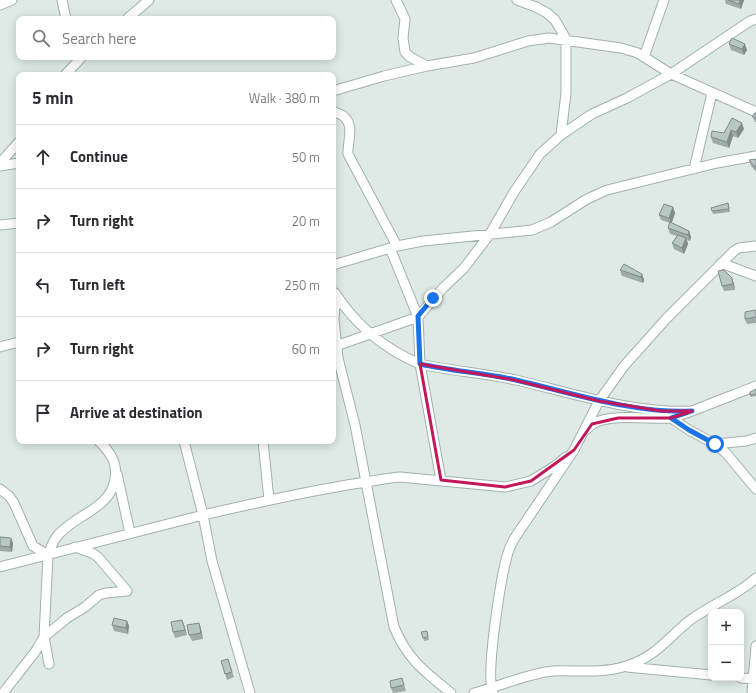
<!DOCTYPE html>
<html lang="en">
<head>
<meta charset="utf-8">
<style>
	:root { --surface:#fff; --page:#f2f2f3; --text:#2b2b33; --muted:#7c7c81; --line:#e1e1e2 }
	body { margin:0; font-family:"Titillium Web",sans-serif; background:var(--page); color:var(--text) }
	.controls { position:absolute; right:12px; bottom:12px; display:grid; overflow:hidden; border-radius:8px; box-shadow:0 2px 10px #0003 }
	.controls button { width:36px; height:36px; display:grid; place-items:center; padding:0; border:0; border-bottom:1px solid var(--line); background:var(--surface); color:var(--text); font:20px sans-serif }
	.stop { position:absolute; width:12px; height:12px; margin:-9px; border:3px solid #1a73e8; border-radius:50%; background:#fff }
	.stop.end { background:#1a73e8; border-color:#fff; box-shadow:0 1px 4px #0008 }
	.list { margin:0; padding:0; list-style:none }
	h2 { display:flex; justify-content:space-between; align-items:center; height:52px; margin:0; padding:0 16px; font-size:17px }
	h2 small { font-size:13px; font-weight:400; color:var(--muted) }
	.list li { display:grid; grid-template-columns:26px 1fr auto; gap:12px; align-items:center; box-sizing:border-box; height:64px; padding:0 16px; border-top:1px solid var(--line) }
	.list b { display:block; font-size:15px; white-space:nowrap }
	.list em { font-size:13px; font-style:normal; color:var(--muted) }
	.icon { flex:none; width:22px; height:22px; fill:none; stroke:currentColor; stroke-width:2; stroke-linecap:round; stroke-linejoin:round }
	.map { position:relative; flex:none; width:756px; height:693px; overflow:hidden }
	.search { position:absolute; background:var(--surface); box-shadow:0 2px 10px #0003; left:16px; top:16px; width:320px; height:44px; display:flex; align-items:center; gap:10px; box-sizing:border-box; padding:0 14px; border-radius:8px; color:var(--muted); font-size:15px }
	.panel { position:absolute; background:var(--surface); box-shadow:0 2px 10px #0003; left:16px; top:72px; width:320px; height:372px; border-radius:8px }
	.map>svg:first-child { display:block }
</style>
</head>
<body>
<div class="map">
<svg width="756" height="693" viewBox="0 0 756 693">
	<rect width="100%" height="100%" fill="#dfeae6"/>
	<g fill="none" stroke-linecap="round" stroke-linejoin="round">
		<defs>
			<path id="minor" d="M62,0l4,19
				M396,0l9,19 -2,19 2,14 5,5 17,9
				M517,0l19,7 11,6 8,7 11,19v54l-5,42
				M0,5l12,-5
				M127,19l22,-19
				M644,57l20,-57
				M65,75l17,-18
				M333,91l51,-15 43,-10 47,-8 54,-17 21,-3 72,10 17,5 33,21 85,38
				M333,111c3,2 6,3 9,4 14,10 5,26 6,39l49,92
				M0,163l19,-21
				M0,166l19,-3
				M694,169l18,-76
				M0,225l19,-2
				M390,248l28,69 2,47 21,116
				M721,263l35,13
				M333,265l64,-19 26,-5 109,-11 19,-8 36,-23 20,-9 110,-27 39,-7
				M335,293c21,32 49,56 85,71 31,7 64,9 96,16 56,13 119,34 176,31
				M336,295l-2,24 4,39 17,67 39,202c14,33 30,44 57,66
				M0,347l19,-5
				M333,347l85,-30 25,-29 21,-20 26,-34 24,-42 26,-38 21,-19 31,-21 35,-16 44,-24 79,-53 6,-2
				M671,418l18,12 26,14 11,9 30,36
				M587,429c13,-18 62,-9 83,-11 11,-2 24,-8 35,-12 17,-7 34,-13 51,-20
				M184,441l19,74c52,-12 104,-24 157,-32 14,-2 26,-5 40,-6l105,10 26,-6 24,-15 11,-9
				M263,441l6,59
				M715,444l31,-3 10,-3
				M117,474l13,59
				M0,489l9,7 5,7 19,43 15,9
				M75,547l17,6 6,4 29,34
				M0,567l203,-52 9,46 38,132
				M49,664l-5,-27 23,-19 18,-11 14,-12 7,-2 21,-2
				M627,667l84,8
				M741,678l15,1
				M3,693l32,-41 9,-15 4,-82c3,-8 5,-15 11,-21 18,-20 52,-26 56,-55 3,-16 -5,-27 -16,-38
				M474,693c27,-7 51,-19 79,-22 24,-1 49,3 73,-5 28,-8 42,-28 63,-45 21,-16 47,-25 67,-43
				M493,693c-8,-18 8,-115 14,-137 2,-8 5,-14 9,-20l58,-86 25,-49 25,-35 42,-47 68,-68 5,-3 17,-2
				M752,693l4,-47"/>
		</defs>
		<!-- minor casing -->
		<use href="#minor" stroke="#a2b1ae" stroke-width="11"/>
		<!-- minor -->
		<use href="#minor" stroke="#fff" stroke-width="9"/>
	</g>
	<!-- wall -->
	<path fill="#9eaba8" d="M725,0h19l-3,9 -15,-5z
		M729,44l18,6 -3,5 -13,-5z
		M752,116l4,2v4h-1z
		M732,118l12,11 -6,9 -5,-2 -4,12 -16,-5 -2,-6 13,-4z
		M756,159v13l-5,-6 -2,-6z
		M729,206l1,6 -17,2 -1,-3z
		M673,207l2,6 -3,10 17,8 2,6 -1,4 -3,-1 1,4 -4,10 -10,-5 -2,-6 5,-7 -7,-2 -2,-6 2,-5 -9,-3 -2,-5z
		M620,270l22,4 2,6 -1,3 -21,-7z
		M732,278l2,6 1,6 -11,1 -2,-5z
		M756,310v13l-9,1 -2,-5z
		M756,389v7l-5,1 -1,-2z
		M0,537l13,6 -1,9 -12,-1z
		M127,621l2,5 -1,8 -14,-3 -2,-6z
		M199,623l2,6 2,10 -11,2 -3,-6z
		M184,625l3,10 -12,3 -2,-6z
		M427,631l2,9 -5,1 -1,-3z
		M228,659l6,18 -7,3 -6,-19z
		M402,678l4,13 -13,2 -2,-5z"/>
	<!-- shaded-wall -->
	<path fill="#818b88" d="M740,0h4l-3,9 -2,-5z
		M745,44l2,6 -3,5 -2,-6z
		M742,123l2,6 -6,9 -2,-6z
		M731,130l2,6 -4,12 -2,-6z
		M673,207l2,6 -4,11 -2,-6z
		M689,231l2,6 -1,4 -2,-6z
		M686,238l2,6 -4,10 -2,-6z
		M642,274l2,6 -1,3 -2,-6z
		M732,278l2,6 1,6 -2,-6z
		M11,538l2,5 -1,9 -2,-5z
		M182,620l2,5 3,10 -2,-5z
		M127,621l2,5 -1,8 -2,-6z
		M199,623l2,6 2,10 -2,-6z"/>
	<!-- building -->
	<path fill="#b8c7c3" stroke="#818b88" d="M728,0h12l-1,4z
		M732,38l13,6 -3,5 -13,-5z
		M756,112v6l-4,-2z
		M732,118l10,5 -6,9 -5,-2 -4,12 -16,-5 1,-6 12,2z
		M756,159v8h-1l-6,-7z
		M728,203l1,6 -17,2 -1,-3z
		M664,204l9,3 -4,11 -10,-3z
		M670,222l19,9 -1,4 -20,-7z
		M678,235l8,3 -4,10 -10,-5z
		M624,264l18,10 -1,3 -21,-7z
		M724,270l8,8 1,6 -11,2 -4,-15z
		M756,310v7l-11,2v-7z
		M756,389v5l-6,1v-3z
		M0,537l11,1 -1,9 -10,-1z
		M114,618l13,3 -1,7 -14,-3z
		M182,620l3,10 -12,2 -2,-10z
		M199,623l2,10 -12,2 -2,-10z
		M427,631l1,6 -5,1 -2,-6z
		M228,659l4,13 -7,2 -4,-13z
		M402,678l2,7 -13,3 -1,-7z"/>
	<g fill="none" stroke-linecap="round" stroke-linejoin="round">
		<!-- route -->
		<path stroke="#1a73e8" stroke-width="5" d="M433,298l-15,18 2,48c31,7 64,9 96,16 56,13 119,34 176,31l-21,7 18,12 26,14"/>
	</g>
	<!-- marked area -->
	<path fill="none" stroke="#c2185b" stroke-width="3" stroke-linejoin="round" d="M420,364l94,16 85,21 62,10h31l-21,7h-53l-26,6 -18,26 -43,31 -26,6 -64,-7z"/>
</svg>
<div class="controls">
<button>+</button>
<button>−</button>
</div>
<div class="stop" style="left:715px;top:444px"></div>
<div class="stop end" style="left:433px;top:298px"></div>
<div class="search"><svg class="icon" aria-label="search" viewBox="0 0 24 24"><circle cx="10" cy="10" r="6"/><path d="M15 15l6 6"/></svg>Search here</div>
<section class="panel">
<h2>5 min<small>Walk · 380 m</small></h2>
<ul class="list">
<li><svg class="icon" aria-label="ahead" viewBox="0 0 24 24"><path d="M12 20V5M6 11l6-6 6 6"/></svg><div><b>Continue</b></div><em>50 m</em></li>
<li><svg class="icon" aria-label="right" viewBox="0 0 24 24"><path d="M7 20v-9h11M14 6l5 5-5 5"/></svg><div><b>Turn right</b></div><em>20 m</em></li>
<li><svg class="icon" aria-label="left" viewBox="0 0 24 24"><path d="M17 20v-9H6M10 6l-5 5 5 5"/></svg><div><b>Turn left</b></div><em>250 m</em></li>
<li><svg class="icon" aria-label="right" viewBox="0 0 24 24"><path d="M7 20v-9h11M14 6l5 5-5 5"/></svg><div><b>Turn right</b></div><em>60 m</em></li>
<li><svg class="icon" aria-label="arrive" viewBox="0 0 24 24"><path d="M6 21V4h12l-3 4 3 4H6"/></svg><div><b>Arrive at destination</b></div></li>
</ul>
</section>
</div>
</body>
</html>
